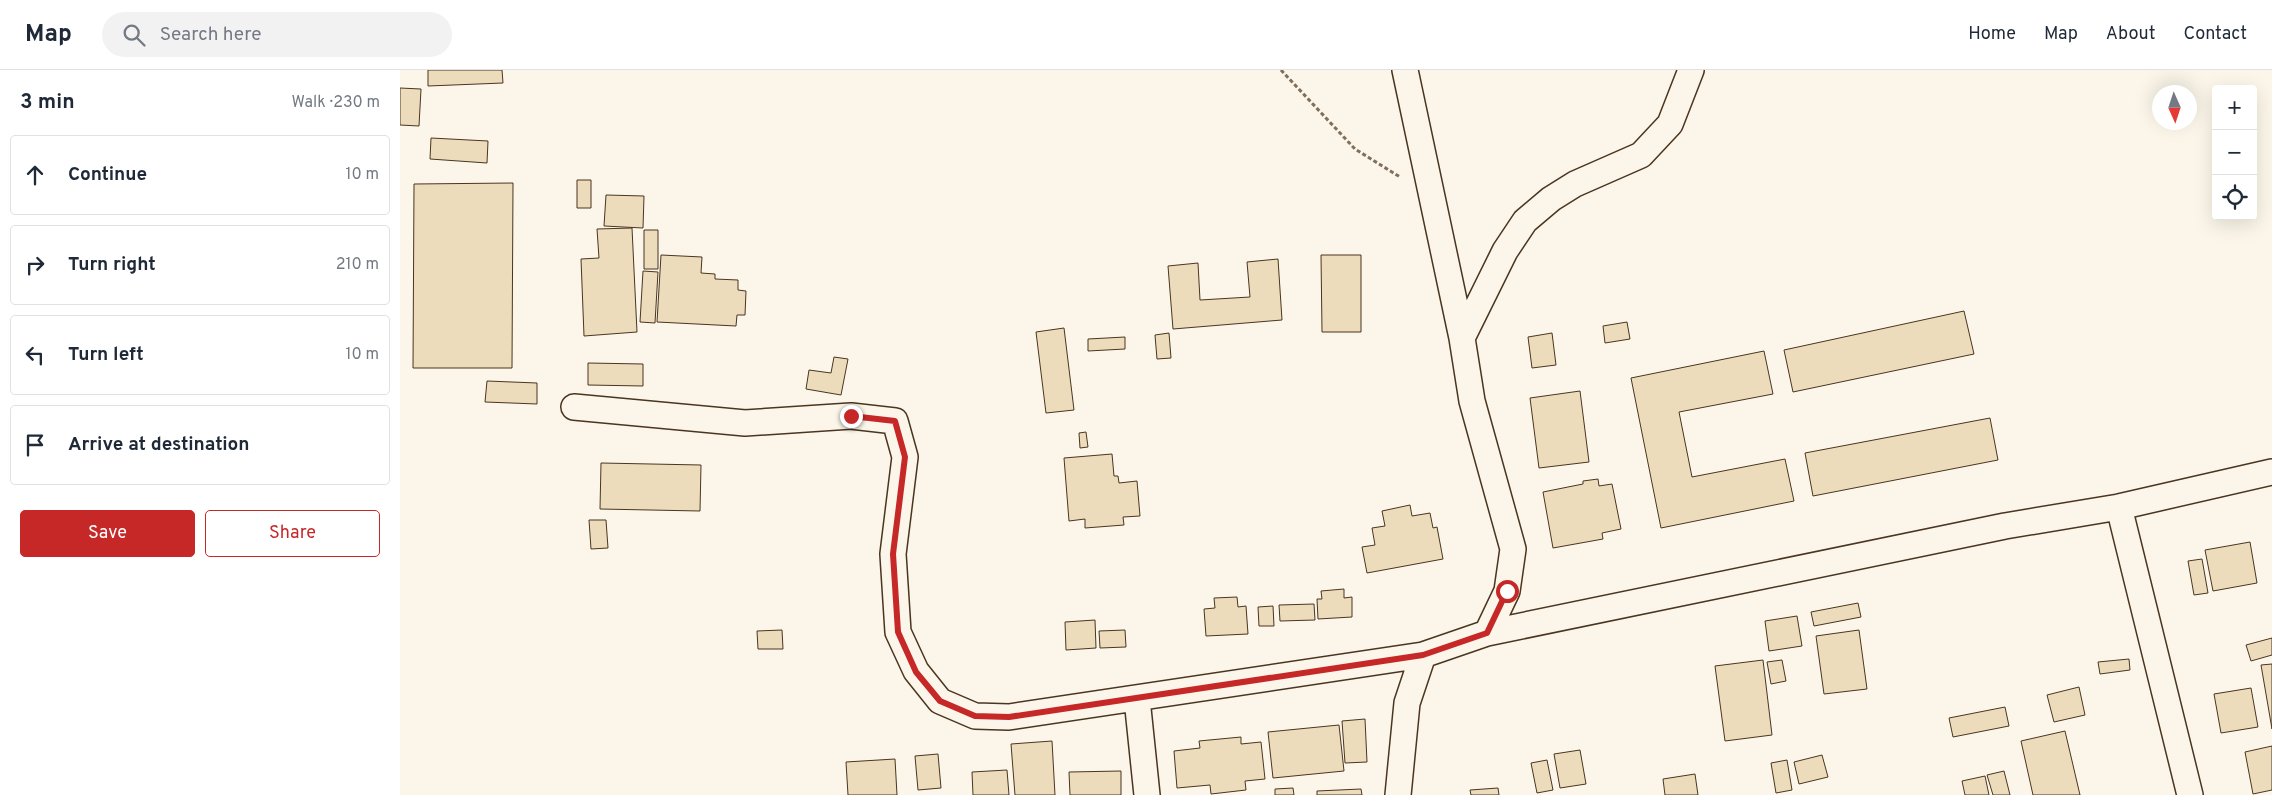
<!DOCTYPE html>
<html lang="en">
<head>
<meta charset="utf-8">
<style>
	:root { --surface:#fff; --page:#f2f2f3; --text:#1f2937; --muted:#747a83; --line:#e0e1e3; --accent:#c62828 }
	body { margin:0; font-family:Overpass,sans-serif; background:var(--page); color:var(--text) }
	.controls { position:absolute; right:15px; top:15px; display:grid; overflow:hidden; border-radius:5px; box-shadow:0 5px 20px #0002 }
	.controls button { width:45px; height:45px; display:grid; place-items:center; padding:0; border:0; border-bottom:1px solid var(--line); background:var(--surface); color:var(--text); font:25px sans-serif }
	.compass { position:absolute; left:1752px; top:15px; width:45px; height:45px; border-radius:50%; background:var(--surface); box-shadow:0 5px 20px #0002; rotate:177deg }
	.stop { position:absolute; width:15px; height:15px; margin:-11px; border:4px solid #c62828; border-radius:50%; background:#fff }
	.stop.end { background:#c62828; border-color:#fff; box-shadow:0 1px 5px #0008 }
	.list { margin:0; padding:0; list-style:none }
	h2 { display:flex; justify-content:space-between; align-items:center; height:65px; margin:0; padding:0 20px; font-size:21px }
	h2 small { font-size:16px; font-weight:400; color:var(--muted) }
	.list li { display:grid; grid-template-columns:32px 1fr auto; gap:15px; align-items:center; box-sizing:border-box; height:80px; margin:0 10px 10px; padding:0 10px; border:1px solid var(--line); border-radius:5px }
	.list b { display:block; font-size:19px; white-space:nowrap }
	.list em { font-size:16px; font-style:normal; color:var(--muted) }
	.actions { display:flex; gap:10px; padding:15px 20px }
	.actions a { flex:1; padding:11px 0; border:1px solid var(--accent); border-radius:5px; text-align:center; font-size:18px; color:var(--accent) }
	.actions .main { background:var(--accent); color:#fff }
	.icon { flex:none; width:28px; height:28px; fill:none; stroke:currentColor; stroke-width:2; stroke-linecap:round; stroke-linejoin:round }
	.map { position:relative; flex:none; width:1872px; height:725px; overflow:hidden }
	header { display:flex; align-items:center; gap:30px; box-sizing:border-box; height:70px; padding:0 25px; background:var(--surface); border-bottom:1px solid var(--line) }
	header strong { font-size:24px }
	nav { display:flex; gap:28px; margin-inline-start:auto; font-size:18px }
	.search { width:350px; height:45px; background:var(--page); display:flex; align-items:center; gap:12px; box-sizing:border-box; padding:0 18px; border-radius:28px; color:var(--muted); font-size:19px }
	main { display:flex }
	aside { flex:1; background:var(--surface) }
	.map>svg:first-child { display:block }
</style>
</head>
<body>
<header>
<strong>Map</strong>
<div class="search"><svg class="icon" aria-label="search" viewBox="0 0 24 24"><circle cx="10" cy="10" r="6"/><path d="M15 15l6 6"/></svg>Search here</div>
<nav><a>Home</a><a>Map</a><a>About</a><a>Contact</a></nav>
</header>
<main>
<aside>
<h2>3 min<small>Walk · 230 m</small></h2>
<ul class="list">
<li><svg class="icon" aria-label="ahead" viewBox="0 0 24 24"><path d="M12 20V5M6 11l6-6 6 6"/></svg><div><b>Continue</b></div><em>10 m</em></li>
<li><svg class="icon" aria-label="right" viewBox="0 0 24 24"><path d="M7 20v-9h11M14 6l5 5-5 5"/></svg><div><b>Turn right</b></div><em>210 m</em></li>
<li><svg class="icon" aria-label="left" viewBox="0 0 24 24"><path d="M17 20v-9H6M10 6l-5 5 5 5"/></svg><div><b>Turn left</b></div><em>10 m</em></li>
<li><svg class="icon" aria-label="arrive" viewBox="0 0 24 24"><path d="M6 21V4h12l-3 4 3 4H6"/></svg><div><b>Arrive at destination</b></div></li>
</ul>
<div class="actions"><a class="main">Save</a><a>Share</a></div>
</aside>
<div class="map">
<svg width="1872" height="725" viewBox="0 0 1872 725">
	<rect width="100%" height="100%" fill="#fbf6e9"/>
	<!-- building -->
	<path fill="#ecdcbc" stroke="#4a3520" d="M28,0h74l1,13 -75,3z
		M0,18l21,1 -2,37 -19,-1z
		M31,68l57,3 -1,22 -57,-4z
		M177,110h14v28h-14z
		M113,113l-1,185h-99l1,-184z
		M206,125l38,1 -1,32 -39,-2z
		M232,158l5,104 -53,4 -3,-77 18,-1 -2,-29z
		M244,160h14v39h-14z
		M261,185l41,2 -1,16 14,1v5l23,1v10l8,1 -1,24h-8l-1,11 -79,-4z
		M921,185h40v77h-39z
		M878,189l4,61 -109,9 -5,-63 30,-3 2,37 50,-3 -3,-35z
		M243,201l15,1 -3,51 -15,-1z
		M1564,241l10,43 -181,38 -9,-42z
		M1227,252l3,17 -25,4 -2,-17z
		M664,258l10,82 -28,3 -10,-81z
		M769,263l2,25 -14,1 -2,-24z
		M1152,263l4,32 -24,3 -4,-31z
		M725,267v12l-37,2v-12z
		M1364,281l9,43 -94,18 13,65 93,-18 9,42 -133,27 -30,-150z
		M434,287l14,2 -7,36 -35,-6 3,-19 22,3z
		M188,293l55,1v22l-55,-1z
		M87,311l50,2v21l-52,-2z
		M1180,321l9,71 -50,6 -9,-70z
		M1590,348l8,42 -185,36 -8,-43z
		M686,362l2,15 -8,1 -1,-15z
		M712,384l2,22h4l1,7 18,-2 3,35 -17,1 1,8 -39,3v-9l-16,2 -5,-63z
		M201,393l100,2 -1,46 -100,-2z
		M1198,409l1,7 13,-2 9,45 -19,4 1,6 -50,9 -10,-56 40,-8v-3z
		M1010,435l2,11 18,-3 3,15 4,-1 6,32 -76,14 -5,-26 13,-2 -3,-17 13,-2 -3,-15z
		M189,450h17l2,28 -17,1z
		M1850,472l7,41 -44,8 -8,-41z
		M1802,489l6,34 -14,2 -6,-34z
		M944,519v9l8,-1v20l-34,2 -1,-20h5l-1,-8z
		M837,527l1,10 8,-1 2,28 -42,2 -2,-27 11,-1 -1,-10z
		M1458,533l3,14 -47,9 -3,-14z
		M914,534l1,16 -35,1 -1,-16z
		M873,536l1,20h-15l-1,-19z
		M1397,546l5,30 -33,5 -4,-30z
		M695,550l1,28 -30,2 -1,-28z
		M382,560l1,19h-25l-1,-18z
		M725,560l1,17 -26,1 -1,-17z
		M1459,560l8,59 -43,5 -8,-58z
		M1872,568v17l-21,6 -5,-16z
		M1729,589l1,11 -30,4 -2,-12z
		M1363,590l9,75 -47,6 -10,-75z
		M1382,590l4,21 -15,3 -4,-22z
		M1872,594v65l-11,-64z
		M1679,617l6,28 -31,7 -7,-27z
		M1851,618l7,39 -37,6 -7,-39z
		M1605,637l4,19 -56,11 -4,-19z
		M965,649l2,43 -22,1 -3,-42z
		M939,655l5,46 -71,7 -5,-46z
		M1665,661l15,64h-47l-12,-54z
		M841,667v7l20,-2 4,37 -20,2 1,9 -35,4 -1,-9 -33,3 -3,-37 26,-3 -1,-7z
		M652,671l3,54h-40l-4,-51z
		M1872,676v44l-19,4 -8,-42z
		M1180,680l6,34 -26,4 -6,-34z
		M538,684l3,34 -23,2 -3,-34z
		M1422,685l6,22 -29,7 -5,-22z
		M495,689l2,36h-49l-2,-33z
		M1147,690l6,30 -16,3 -6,-30z
		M1387,690l5,30 -16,3 -5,-30z
		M607,700l2,25h-36l-1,-23z
		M721,701v24h-51l-1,-23z
		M1604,701l6,24h-17l-6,-20z
		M1295,704l3,21h-33l-2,-16z
		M1585,706l4,19h-24l-3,-14z
		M893,718l1,7h-19v-6z
		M1098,718l1,7h-28l-1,-5z
		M961,719l1,6h-45v-4z"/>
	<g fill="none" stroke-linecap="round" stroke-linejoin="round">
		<defs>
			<path id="street" d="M1062,268l43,-87 20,-30 26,-22 24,-15 66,-29 29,-31 21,-54
				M174,337l171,16 106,-7 44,5 10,36 -12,97 5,78 18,39 24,30 35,15 34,1 414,-62
				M1719,437l71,288
				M1087,563l518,-107 114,-19 153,-35
				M737,629l10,96
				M998,725l9,-92 16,-48 64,-22 20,-42 6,-42 -41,-148 -10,-63 -57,-268"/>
		</defs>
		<!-- street casing -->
		<use href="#street" stroke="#4a3520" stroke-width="28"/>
		<!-- path -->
		<path stroke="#7f6f5c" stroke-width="3" stroke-dasharray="4 2.5" stroke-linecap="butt" d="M881,0l74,79 45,28"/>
		<!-- street -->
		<use href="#street" stroke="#fbf6e9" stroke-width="25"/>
	</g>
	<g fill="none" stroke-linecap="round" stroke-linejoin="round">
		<!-- route -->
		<path stroke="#c62828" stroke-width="6" d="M451,346l44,5 10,36 -12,97 5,78 18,40 24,29 35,15 34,1 414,-62 64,-22 20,-42"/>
	</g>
</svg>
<div class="controls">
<button>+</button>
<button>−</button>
<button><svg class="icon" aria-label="locate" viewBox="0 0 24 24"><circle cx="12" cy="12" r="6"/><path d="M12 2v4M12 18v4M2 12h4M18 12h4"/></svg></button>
</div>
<svg class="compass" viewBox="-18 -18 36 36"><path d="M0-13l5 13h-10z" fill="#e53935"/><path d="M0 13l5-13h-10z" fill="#747a83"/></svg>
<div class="stop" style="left:1107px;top:521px"></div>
<div class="stop end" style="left:451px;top:346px"></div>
</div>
</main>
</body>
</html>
